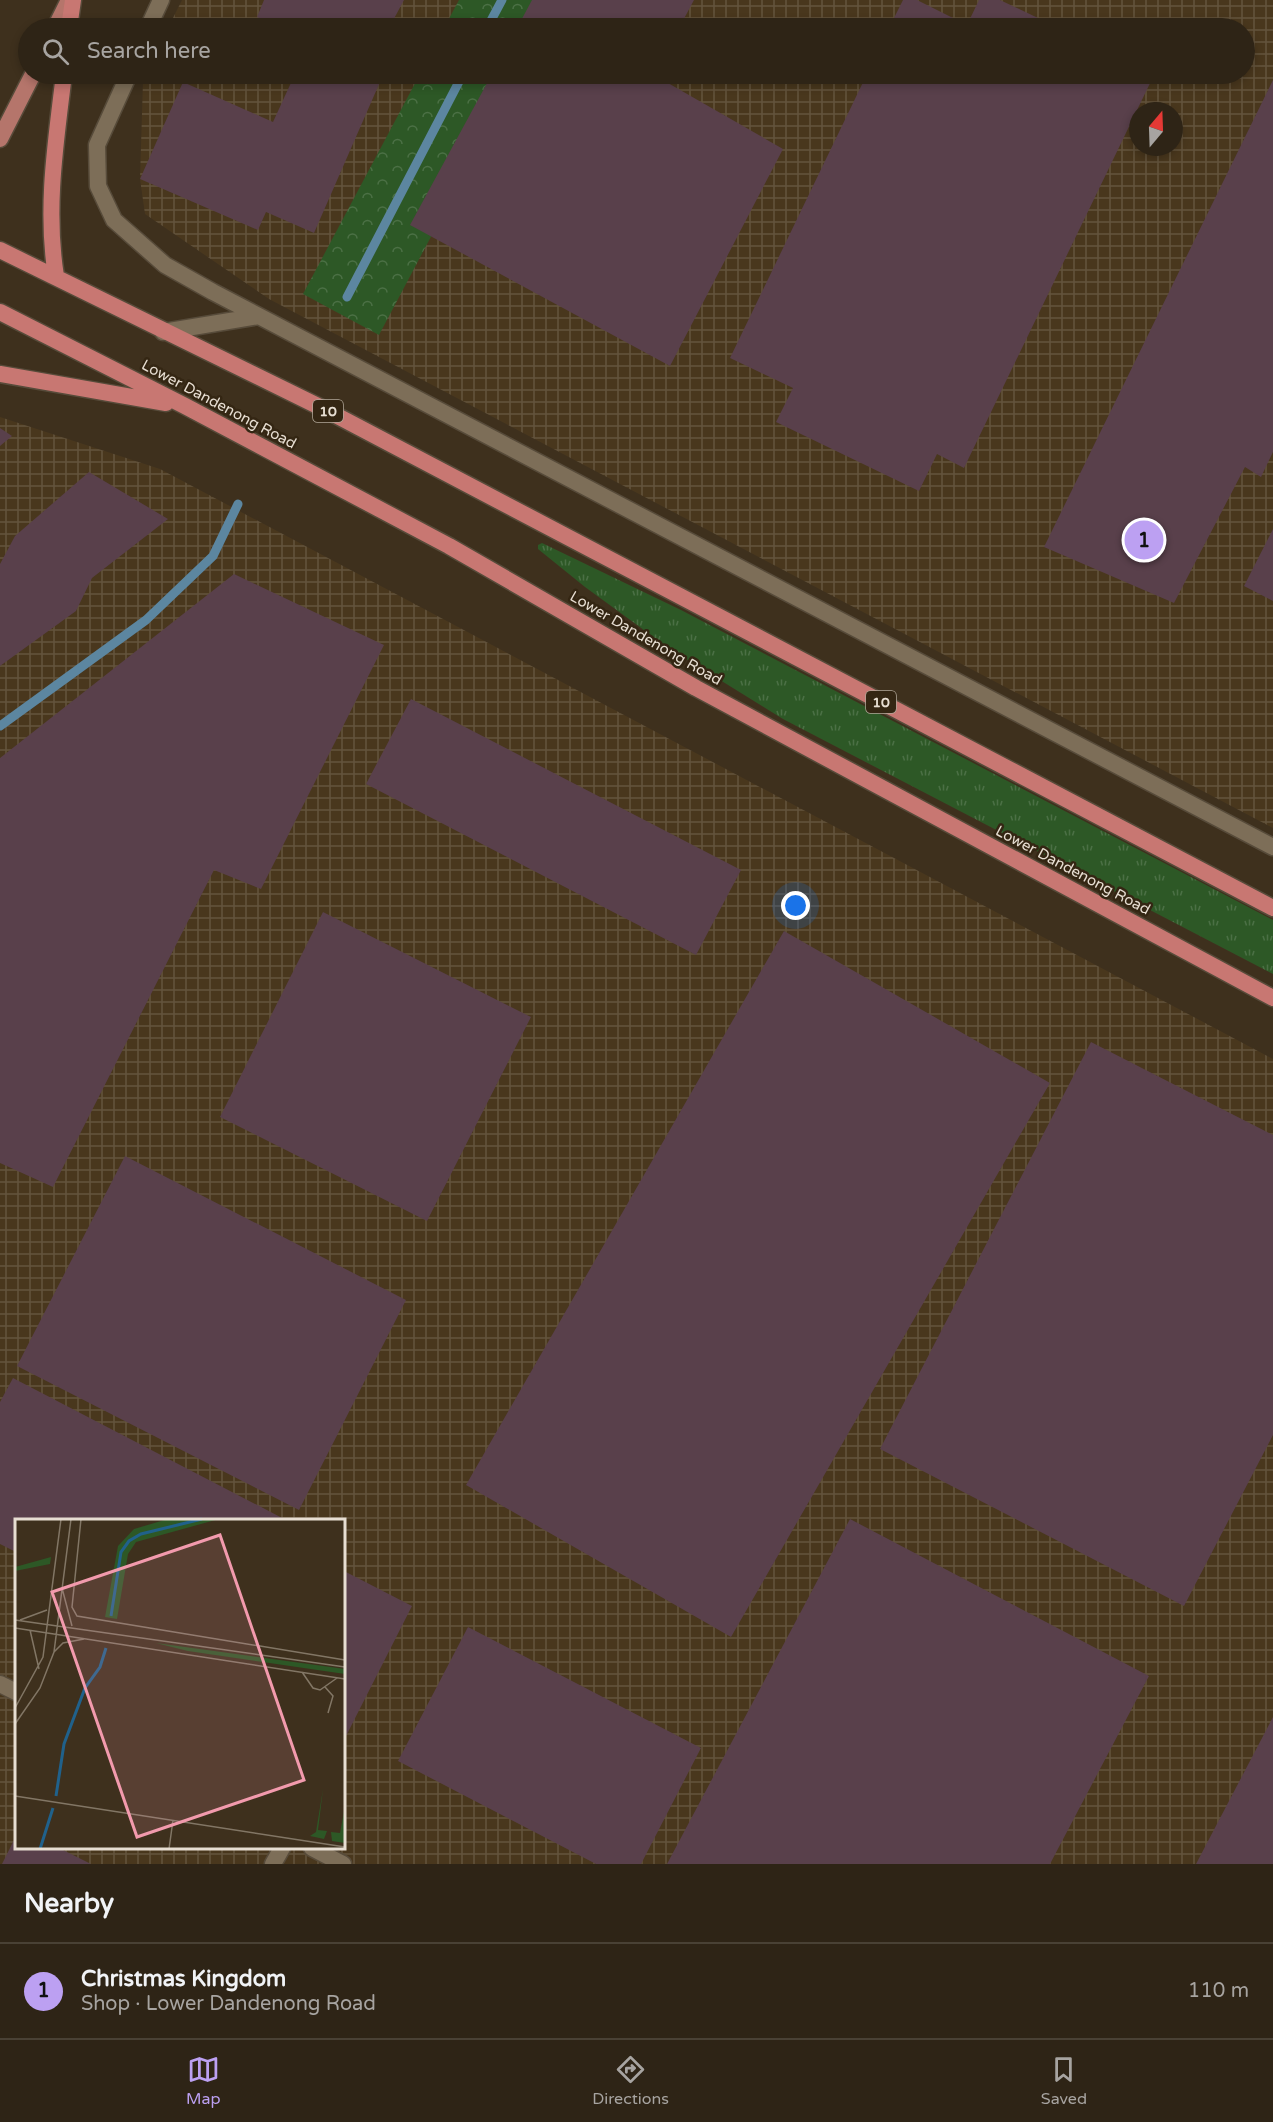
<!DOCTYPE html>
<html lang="en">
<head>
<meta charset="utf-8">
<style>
	:root { --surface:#2e2416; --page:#3a3023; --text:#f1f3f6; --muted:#a7a4a1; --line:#494135; --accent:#bca0f2 }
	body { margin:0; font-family:"Varela Round",sans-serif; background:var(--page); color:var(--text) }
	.compass { position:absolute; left:1129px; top:102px; width:54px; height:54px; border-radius:50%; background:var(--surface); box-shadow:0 3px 9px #0003; rotate:19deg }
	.you { position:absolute; left:796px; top:906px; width:21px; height:21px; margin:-15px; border:4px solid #fff; border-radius:50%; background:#1a73e8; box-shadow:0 0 0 9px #1a73e833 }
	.badge { display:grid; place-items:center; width:39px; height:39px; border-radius:50%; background:var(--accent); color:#111; font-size:20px; font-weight:700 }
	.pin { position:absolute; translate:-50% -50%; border:3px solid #fff; box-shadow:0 2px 6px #0006 }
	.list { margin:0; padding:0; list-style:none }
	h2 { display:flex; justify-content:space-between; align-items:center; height:78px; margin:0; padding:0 24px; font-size:26px }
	h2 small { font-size:20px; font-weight:400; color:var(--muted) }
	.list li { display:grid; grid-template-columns:39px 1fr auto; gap:18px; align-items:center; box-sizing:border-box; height:96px; padding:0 24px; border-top:2px solid var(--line) }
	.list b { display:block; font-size:22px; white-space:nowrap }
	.list p { margin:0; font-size:20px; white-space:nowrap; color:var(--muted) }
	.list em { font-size:20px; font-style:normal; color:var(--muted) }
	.icon { flex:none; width:33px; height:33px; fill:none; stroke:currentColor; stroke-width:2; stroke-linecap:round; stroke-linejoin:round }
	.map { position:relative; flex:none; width:1273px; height:1864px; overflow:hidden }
	.search { position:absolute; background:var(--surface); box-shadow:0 3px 9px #0003; left:18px; right:18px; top:18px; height:66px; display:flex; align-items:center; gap:15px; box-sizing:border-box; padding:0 21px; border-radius:33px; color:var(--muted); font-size:22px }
	.sheet { height:174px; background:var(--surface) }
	nav { display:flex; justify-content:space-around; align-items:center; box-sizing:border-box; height:84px; border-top:2px solid var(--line); background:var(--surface); font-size:16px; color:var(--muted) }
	nav a { display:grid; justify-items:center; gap:3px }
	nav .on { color:var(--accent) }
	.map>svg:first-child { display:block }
</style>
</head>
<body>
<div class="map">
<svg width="1273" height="1864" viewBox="0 0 1273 1864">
	<defs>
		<pattern id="industrial-grid" width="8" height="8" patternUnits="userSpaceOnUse" patternTransform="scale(1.5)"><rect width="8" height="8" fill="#49371d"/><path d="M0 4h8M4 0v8" fill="none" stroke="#63543d"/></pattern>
		<pattern id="grass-tufts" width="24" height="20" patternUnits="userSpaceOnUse" patternTransform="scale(1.5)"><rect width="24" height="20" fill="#2d5826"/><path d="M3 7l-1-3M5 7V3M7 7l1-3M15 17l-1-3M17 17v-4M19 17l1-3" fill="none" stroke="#4b7045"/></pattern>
		<pattern id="park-crowns" width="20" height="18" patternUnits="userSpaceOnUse" patternTransform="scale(1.5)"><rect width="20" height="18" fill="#2d5826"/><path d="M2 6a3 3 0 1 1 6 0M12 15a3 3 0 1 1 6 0" fill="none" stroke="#4b7045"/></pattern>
	</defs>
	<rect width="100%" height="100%" fill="#3e301d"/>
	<!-- industrial -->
	<path fill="url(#industrial-grid)" fill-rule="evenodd" d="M182,0h1091v828l-1004,-529 -124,-85 -5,-35 3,-98 4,-7h1097v-46h-1076zM1138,111h36v36h-36z
		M0,417l160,52 1113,590v805h-1273zM16,1520h328v328h-328z"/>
	<!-- grass -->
	<path fill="url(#grass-tufts)" d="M542,543l139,67 592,310v54l-490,-255 -113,-70 -85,-62 -47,-38v-4z"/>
	<!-- park -->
	<path fill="url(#park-crowns)" d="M459,0h97l-15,28h-97z
		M420,74h97l-138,261 -76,-41z"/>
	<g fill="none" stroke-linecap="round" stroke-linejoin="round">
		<!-- stream -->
		<path stroke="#5c86a0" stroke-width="9" d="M487,28l15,-28
			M347,297l116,-223
			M0,726l146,-106 67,-64 25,-52"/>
	</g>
	<!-- building -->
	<path fill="#59404b" d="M264,0h140l-15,28h-107l-25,-11z
		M532,0h162l-15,28h-162z
		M903,0h14l50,25 12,-25h21l59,28h-170z
		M295,74h66l19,8 -66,151 -48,-21 -8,18 -118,-51 43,-97 90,40z
		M492,74h163l-1,1 129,74 -113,217 -260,-141z
		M867,74l287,1 -190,393 -27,-14 -18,37 -143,-69 17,-34 -63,-30z
		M1273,80v372l-12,25 -16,-10 -71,136 -130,-56z
		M0,428l12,8 -12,10z
		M89,472l79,47 -76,59 -16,33 -76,55v-102l15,-28z
		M1273,529v72l-29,-15z
		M234,574l150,71 -123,244 -47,-19 -161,317 -53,-24v-405z
		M411,699l330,171 -45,85 -330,-171z
		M323,912l208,105 -104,204 -207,-104z
		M784,931l266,152 -319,554 -265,-152z
		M1091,1042l182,93v300l-89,171 -304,-157z
		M125,1156l281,144 -107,210 -282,-144z
		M13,1378l273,142h-270v32l-16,-8v-142z
		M850,1519l299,157 -99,188h-383z
		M344,1571l68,35 -68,134z
		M468,1627l233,121 -60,116h-45l-198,-103z
		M1273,1717v147h-77z
		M16,1836v12h43l32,16h-89z"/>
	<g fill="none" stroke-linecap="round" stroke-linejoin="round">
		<defs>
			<path id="minor" d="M148,28l13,-28
				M129,74l-32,71 1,41 16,34 51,45 48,27 1060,555
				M163,332l96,-16
				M0,1684l16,8
				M312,1848l31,16
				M273,1864l9,-16"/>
			<path id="primary" d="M55,28l14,-28
				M0,139l33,-65"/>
			<path id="trunk" d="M69,28l4,-28
				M0,250l326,160 947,498
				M56,276c-11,-68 0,-135 8,-202
				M0,312l185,94 264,140 247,142 577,310
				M0,374l166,29"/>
		</defs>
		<!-- minor casing -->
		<use href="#minor" stroke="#574b3a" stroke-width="19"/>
		<!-- primary casing -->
		<use href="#primary" stroke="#574b3a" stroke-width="19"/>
		<!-- trunk casing -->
		<use href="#trunk" stroke="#574b3a" stroke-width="19"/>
		<!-- minor -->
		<use href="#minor" stroke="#7d6e58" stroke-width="16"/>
		<!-- primary -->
		<use href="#primary" stroke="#b5756b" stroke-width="16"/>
		<!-- trunk -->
		<use href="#trunk" stroke="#c87772" stroke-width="16"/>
	</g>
	<g text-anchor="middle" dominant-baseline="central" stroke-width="5" stroke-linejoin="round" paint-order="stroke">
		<!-- shield labels -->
		<g fill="#342613" stroke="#b1a799" stroke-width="1.5">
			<rect x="313" y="400" width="30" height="22" rx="4.5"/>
			<rect x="866" y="691" width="30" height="22" rx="4.5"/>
		</g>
		<g font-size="14" font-weight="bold" fill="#e7ded2">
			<text x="328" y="411">10</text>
			<text x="881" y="702">10</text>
		</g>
		<!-- street labels -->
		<g font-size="15" fill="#e7ded2" stroke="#342613">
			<text transform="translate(219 404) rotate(28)">Lower Dandenong Road</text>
			<text transform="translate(646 638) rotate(30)">Lower Dandenong Road</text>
			<text transform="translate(1073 870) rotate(28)">Lower Dandenong Road</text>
		</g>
	</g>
	<!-- overview -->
	<g transform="translate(15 1519)">
		<rect width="330" height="330" fill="#3e301d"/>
		<path d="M36,38l-1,7 -35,7v-4zM141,124l189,26v5l-157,-23zM308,270l-5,41 9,1 -3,8 -14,-3 6,-4zM330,287v37l-13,-2 -1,-9 9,1z" fill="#2d5826"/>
		<path d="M153,0h51l-83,23 -8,12 -11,65 -12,-2 13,-71 16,-17z" fill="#2d5826"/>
		<path fill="none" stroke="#20618b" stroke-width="3" d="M96,97l10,-64 8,-11 12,-7 61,-15M41,277l8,-52 21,-56 15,-21 6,-19M25,330l13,-41"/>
		<path fill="none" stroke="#827665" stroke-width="1.5" d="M66,0l-9,88 5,9 268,44M47,69l10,38M0,101l330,47M5,101l27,-10M0,109l330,51M15,111l9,39M39,133l9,-9 21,-4M287,153l11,16 7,2 17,-12M310,168l8,9 -5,17M0,189l28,-51 18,-138M0,205l25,-36 14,-36 17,-133M0,277l330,51M154,330l4,-29"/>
		<path fill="#f29aad" fill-opacity="0.15" stroke="#f29aad" stroke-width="3" d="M205,16l84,245 -167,57 -85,-245z"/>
		<rect width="330" height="330" fill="none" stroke="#e7ded2" stroke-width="3"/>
	</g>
</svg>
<svg class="compass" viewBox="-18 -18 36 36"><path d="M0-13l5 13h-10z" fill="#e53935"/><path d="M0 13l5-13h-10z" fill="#a7a4a1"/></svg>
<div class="you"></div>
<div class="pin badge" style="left:1144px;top:540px">1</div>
<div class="search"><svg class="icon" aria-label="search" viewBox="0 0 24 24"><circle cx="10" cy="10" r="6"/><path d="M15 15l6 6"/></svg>Search here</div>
</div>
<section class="sheet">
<h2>Nearby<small></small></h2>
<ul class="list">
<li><span class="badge">1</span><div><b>Christmas Kingdom</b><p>Shop · Lower Dandenong Road</p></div><em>110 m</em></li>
</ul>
</section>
<nav>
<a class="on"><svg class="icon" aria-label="map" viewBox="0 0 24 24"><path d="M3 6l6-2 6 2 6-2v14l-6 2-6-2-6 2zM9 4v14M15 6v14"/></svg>Map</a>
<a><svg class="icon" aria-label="directions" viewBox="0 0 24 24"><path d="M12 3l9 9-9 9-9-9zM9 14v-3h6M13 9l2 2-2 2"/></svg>Directions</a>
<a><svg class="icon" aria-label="saved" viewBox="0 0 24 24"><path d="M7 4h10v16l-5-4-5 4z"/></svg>Saved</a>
</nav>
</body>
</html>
